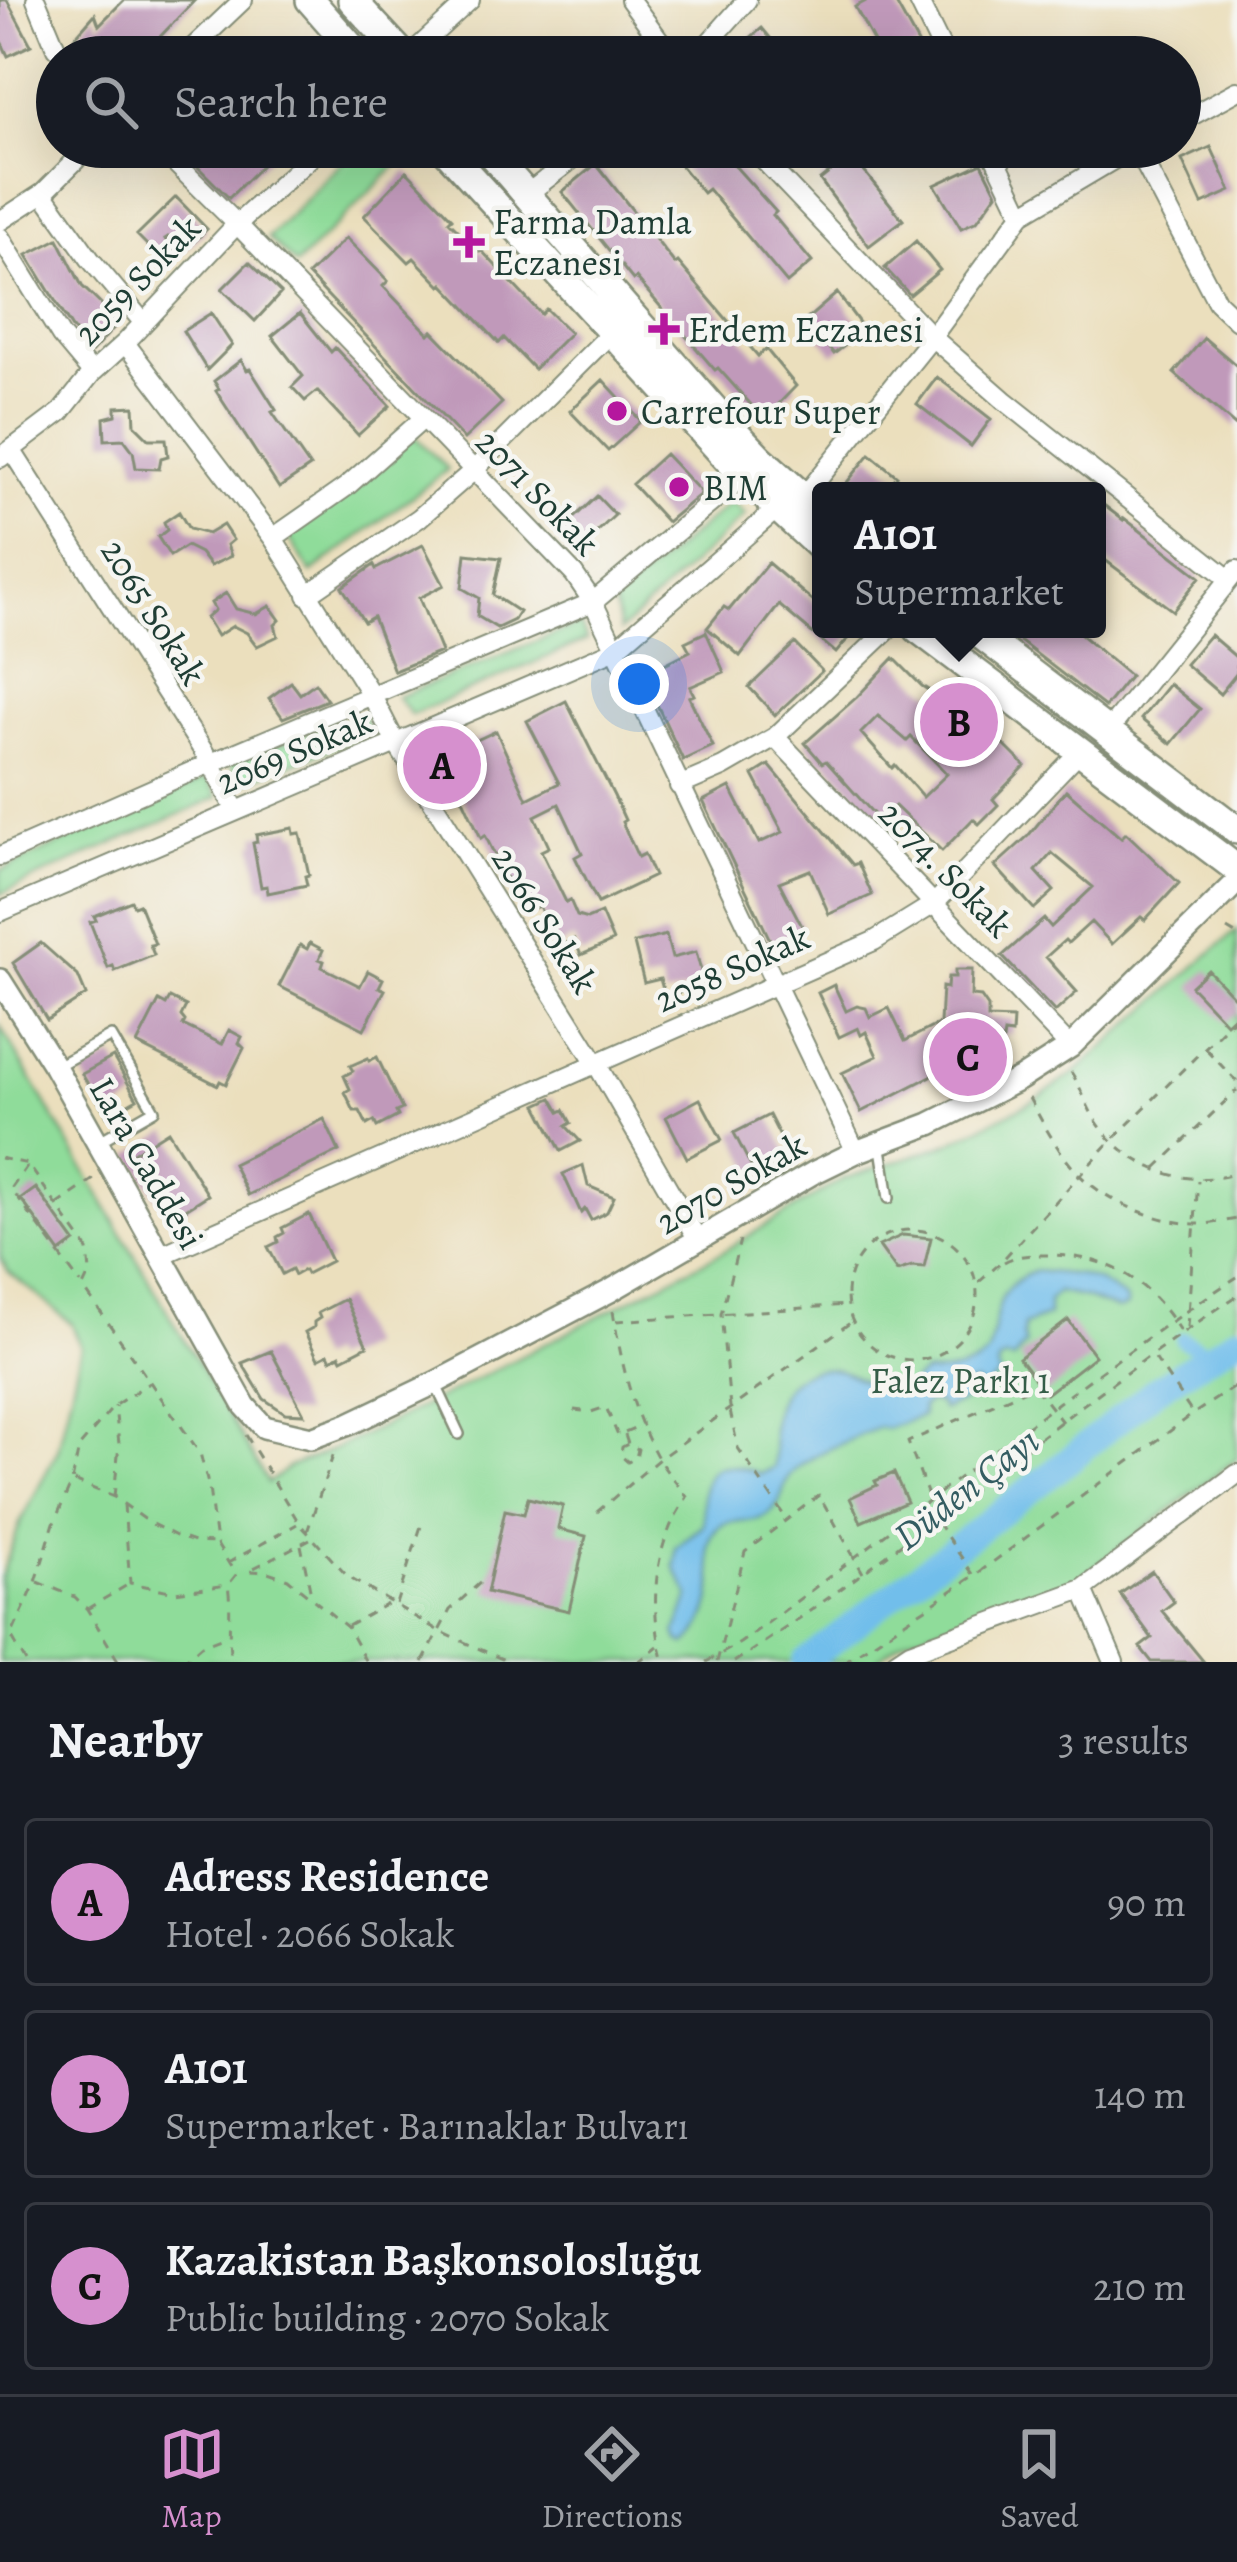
<!DOCTYPE html>
<html lang="en">
<head>
<meta charset="utf-8">
<style>
	:root { --surface:#171b24; --page:#20242c; --text:#f1f3f6; --muted:#9ea1a6; --line:#363941; --accent:#d690ce }
	body { margin:0; font-family:Alegreya,serif; background:var(--page); color:var(--text) }
	.you { position:absolute; left:639px; top:684px; width:42px; height:42px; margin:-30px; border:9px solid #fff; border-radius:50%; background:#1a73e8; box-shadow:0 0 0 18px #1a73e833 }
	.badge { display:grid; place-items:center; width:78px; height:78px; border-radius:50%; background:var(--accent); color:#111; font-size:39px; font-weight:700 }
	.pin { position:absolute; translate:-50% -50%; border:6px solid #fff; box-shadow:0 3px 12px #0006 }
	.popup { position:absolute; left:812px; top:482px; width:294px; height:156px; box-sizing:border-box; display:grid; place-content:center; border-radius:12px; background:var(--surface); filter:drop-shadow(0 3px 9px #0005); font-size:39px; white-space:nowrap; color:var(--muted) }
	.popup b { font-size:45px; color:var(--text) }
	.popup::after { content:''; position:absolute; left:50%; top:100%; margin-left:-24px; border:24px solid transparent; border-top-color:var(--surface) }
	.list { margin:0; padding:0; list-style:none }
	h2 { display:flex; justify-content:space-between; align-items:center; height:156px; margin:0; padding:0 48px; font-size:51px }
	h2 small { font-size:39px; font-weight:400; color:var(--muted) }
	.list li { display:grid; grid-template-columns:78px 1fr auto; gap:36px; align-items:center; box-sizing:border-box; height:168px; margin:0 24px 24px; padding:0 24px; border:3px solid var(--line); border-radius:12px }
	.list b { display:block; font-size:45px; white-space:nowrap }
	.list p { margin:0; font-size:39px; white-space:nowrap; color:var(--muted) }
	.list em { font-size:39px; font-style:normal; color:var(--muted) }
	.icon { flex:none; width:66px; height:66px; fill:none; stroke:currentColor; stroke-width:2; stroke-linecap:round; stroke-linejoin:round }
	.map { position:relative; flex:none; width:1237px; height:1662px; overflow:hidden }
	.search { position:absolute; background:var(--surface); box-shadow:0 12px 48px #0002; left:36px; right:36px; top:36px; height:132px; display:flex; align-items:center; gap:30px; box-sizing:border-box; padding:0 42px; border-radius:66px; color:var(--muted); font-size:45px }
	.sheet { height:732px; background:var(--surface) }
	nav { display:flex; justify-content:space-around; align-items:center; box-sizing:border-box; height:168px; border-top:3px solid var(--line); background:var(--surface); font-size:33px; color:var(--muted) }
	nav a { display:grid; justify-items:center; gap:6px }
	nav .on { color:var(--accent) }
	.map>svg:first-child { display:block }
</style>
</head>
<body>
<div class="map">
<svg width="1237" height="1662" viewBox="0 0 1237 1662">
	<rect width="100%" height="100%" fill="#f6f6f2"/>
	<filter id="ink" filterUnits="userSpaceOnUse"><feTurbulence type="fractalNoise" baseFrequency=".00833" numOctaves="2"/><feDisplacementMap in="SourceGraphic" scale="24" xChannelSelector="R" yChannelSelector="G"/><feConvolveMatrix kernelMatrix="1 2 1 2 8 2 1 2 1" color-interpolation-filters="sRGB"/></filter>
	<filter id="wash" filterUnits="userSpaceOnUse"><feTurbulence type="fractalNoise" baseFrequency=".004" numOctaves="4" result="noise"/><feDisplacementMap in="SourceGraphic" scale="48" xChannelSelector="R" yChannelSelector="G"/><feGaussianBlur stdDeviation="2.7" result="paint"/><feColorMatrix in="noise" values="0 0 0 0 0 0 0 0 0 0 0 0 0 0 0 0 0 1.4 0 .05"/><feComposite in="paint" operator="in"/></filter>
	<g filter="url(#wash)">
		<rect width="100%" height="100%" fill="#ebdfbd"/>
		<!-- green -->
		<path fill="#8fdc9a" stroke="#578c67" stroke-width="3" d="M357,147h38l9,11 -108,107 -28,-27z
			M413,435l35,34 -137,104 -24,-39z
			M731,502l14,13 -125,116 -6,-30z
			M580,624l7,16 -176,75 -14,-18z
			M363,713l7,21 -130,50 -11,-21z
			M207,778l11,19 -218,97v-23z
			M1237,930v529l-163,124 -167,55 -34,24h-873v-83l21,-58 37,-71 23,-103 -9,-23 -64,-53 -8,-15v-230l268,457 21,-16 41,-16 122,-59 270,-140 121,-73 102,-34 90,-45 40,-27z"/>
		<!-- water -->
		<path fill="#71beeb" stroke="#487e90" stroke-width="3" d="M1036,1271l44,4 18,6 27,17 2,8 -9,4 -32,-12 -28,-6 -10,9v15l-24,9 -1,12 3,7 -13,16 -7,-2 -7,3 -2,7 3,8 -18,12 -6,-5 -8,2 -4,7 1,8 -23,10 -4,-7 -10,-1 -6,5v9l-36,13 -7,-2c-25,12 -64,25 -84,43 -15,13 -10,35 -29,46 -19,11 -46,-4 -56,24 -4,12 1,24 2,37 2,22 -8,54 -26,67l-7,-3 -3,-8 14,-37 -15,-28 1,-20 27,-23c2,-11 -1,-21 0,-32 3,-37 35,-28 57,-19l14,-7c1,-19 -4,-37 1,-57 8,-34 39,-49 72,-37 17,7 34,22 54,17 8,-3 15,-12 23,-17 23,1 47,-2 64,-19 12,-38 3,-67 48,-83z"/>
		<g fill="none" stroke-linecap="round" stroke-linejoin="round">
			<!-- canal -->
			<path stroke="#71beeb" stroke-width="16" d="M1183,1340l27,15"/>
			<!-- river -->
			<path stroke="#71beeb" stroke-width="27" d="M805,1662l254,-194 96,-78 82,-52"/>
		</g>
		<g id="blocks">
			<!-- building -->
			<path fill="#c099ba" fill-rule="evenodd" d="M0,0h7l24,45 -23,11 -8,-17z
				M124,0h71l-42,44 -2,-3 -14,16h-42l-21,-19 21,-24 4,11z
				M868,0h26l26,47 -19,10h-19l-27,-50z
				M762,28l24,29h-59z
				M178,147h102l-51,51z
				M704,147h14l58,65 -3,3 39,47 -25,21 -79,-94 -5,4 -22,-27z
				M1211,147l20,44 -29,13 -20,-44z
				M851,155l52,65 -34,26 -49,-66z
				M982,163l15,30 -20,28 -16,7 -26,-43z
				M596,164l79,100 3,-2 80,94 8,-7 30,37 -32,33 -46,-51 -3,2 -79,-92 -3,2 -71,-88z
				M407,171l45,47 -3,3 31,31 2,-1 59,63 5,-5 24,24 -36,36 -30,-31 -5,5 -56,-59 -2,2 -27,-28 -5,4 -45,-46z
				M176,197l31,32 -23,23 -16,-15 -3,2 12,19 -8,9 -32,-32z
				M346,238l42,43 -5,5 46,48 3,-3 70,72 -38,36 -156,-164z
				M58,239l24,47 37,36 -27,30 -20,-24 -45,-73z
				M916,241l24,29 -30,25 -25,-27z
				M249,262l32,31 -26,28 -33,-32z
				M837,293l23,31 -9,17 -17,13 -28,-34z
				M211,313l21,32 -25,25 -24,-39z
				M300,313l31,39 4,-4 55,58 -32,29 -41,-44 -12,10 -13,-14 11,-11 -31,-40z
				M1204,338l33,28v61l-63,-54z
				M241,360l6,10 3,-1 26,41 -4,2 38,55 -31,21 -63,-97 3,-2 -5,-8z
				M937,377l54,42 -20,27 -54,-42z
				M603,380l38,41 -33,30 -38,-40z
				M134,406l1,19 14,14h17l2,17 -7,2 -2,11 -23,-1 -3,-17 -9,-12 -19,1 -1,-22 12,-3v-8z
				M665,454l37,39 -35,29 -35,-38z
				M870,454l27,22 -12,15h-45z
				M597,496l18,19 -37,35 -18,-19z
				M1097,500l26,20 1,-2 76,59 -27,34 -76,-57z
				M179,512l10,17 19,5 15,-9 10,15 -6,5 4,11 -21,10 -10,-13 -14,-7 -16,10 -12,-19 9,-7 -3,-8z
				M423,545l21,40 -25,13 22,54 -47,19 -21,-54 -9,5 -22,-35 32,-22 2,4z
				M466,554l35,4 -8,37 26,17 -5,8 -17,8 -20,-12 2,-18 -17,-10z
				M768,563l53,45v21h35l-20,24 -57,-48 -39,51 -33,-28 17,-21 5,3z
				M226,593l10,16 20,5 14,-8 10,14 -5,5 3,11 -21,10 -10,-13 -14,-7 -16,10 -11,-18 9,-8 -4,-7z
				M1004,629h70l56,47 -25,31z
				M706,632l18,40 -34,15 4,8 -5,2 24,49 -30,14 -40,-85 47,-24 -5,-9z
				M1210,635l27,23v15l-17,21 -35,-30z
				M795,643l27,28 -47,44 -26,-28z
				M894,658l28,28 20,13 42,44 9,-9 32,32 -32,33 5,6 -19,19 -6,-5 -31,32 -47,-45 -16,14 -53,-59 -4,2 -17,-20 52,-46zM878,716l29,25 4,-4 36,37 -24,23 -28,-32 -3,3 -31,-35z
				M291,682l9,12 15,-11 12,17 -44,18 -14,-20z
				M1169,684l31,25 -29,35 -30,-25z
				M566,701l48,95 11,24 -3,2 16,35 6,-3 10,22 -56,27 -23,-46 7,-4 -23,-49 -24,12 14,31 -8,4 25,51 4,-2 7,16 10,3 14,-6 12,28 -32,14 -7,-16 -17,8 -18,-41 -16,7 -38,-78 -4,3 -38,-82 53,-25 31,68 32,-16 -32,-62z
				M769,765l84,100 5,-2 14,32 -43,19 -19,-44 -31,12 24,46 -31,16 -69,-143 27,-14 29,56 24,-11 -30,-57z
				M1066,790l55,48 5,-5 53,50 -34,37 -4,-3 -29,27 -21,-22 -23,21 -3,-3 -19,17 31,35 -22,20 -53,-56 42,-37 7,8 42,-40 -41,-34 -16,18 18,20 -20,18 -39,-43 33,-30z
				M293,828l1,6 6,-1 9,42 -4,1 2,9 -39,8 -1,-7 -6,1 -8,-44 4,-1 -1,-7z
				M131,901l3,5 5,-2 16,40 -5,1 4,10 -39,16 -2,-5 -5,2 -18,-46 6,-2 -2,-4z
				M666,935l6,23 24,-6 9,34 -40,10 -5,-17 -16,4 -10,-40z
				M41,943l37,33 8,19 -39,25 -34,-57z
				M310,943l13,7 -4,9 5,2 -2,6 38,19 8,-15 15,8 -4,8 6,3 -21,39 -85,-43 21,-41 7,4z
				M955,970h17l-1,26 10,1 7,10v11l25,1 -1,15 -8,-1 -1,7h-11l-1,8 -36,-2 7,14 -101,52 -19,-39 35,-17 -11,-24 -5,3 -3,-7 -19,9 -21,-44 16,-8 12,26 11,-5 9,2 4,9 19,-9 16,33 35,-18 2,-36 5,1 1,-11h7z
				M1208,970l29,30v13l-11,10 -35,-37z
				M170,998l16,8 -5,10 4,5 -2,4 39,19 7,-14 13,7 -3,6 5,5 -18,36 -6,-3 -2,4 -81,-41 22,-43 7,4z
				M113,1057l24,42 -30,17 -25,-42z
				M377,1057l25,52 -6,3 2,4 -21,11 -3,-6 -7,4 -7,-14h-6l-9,-19 5,-3 -6,-13 9,-5 -3,-5 18,-8 1,3z
				M552,1098l8,14 4,-2 7,13 -5,3 14,15 -19,10 -24,-46z
				M700,1099l22,41 -35,18 -21,-41z
				M769,1115l21,41 -35,18 -21,-41z
				M324,1119l15,32 -91,44 -15,-31z
				M168,1131l40,64 -38,24 -40,-64z
				M583,1165l5,21 26,11 -7,15 -16,8 -6,-11 -4,4 -18,-39z
				M36,1188l39,54 -15,11 -39,-54z
				M309,1214l22,47 -25,13 -2,-4 -9,5 -3,-6 -10,5 -14,-27 10,-5 -1,-5 7,-4 -2,-5z
				M903,1235l28,3 -7,29 -12,-1 -15,5 -18,-25z
				M345,1299l22,47 -25,13 -2,-4 -9,5 -3,-6 -10,5 -13,-27 9,-5v-5l6,-4 -2,-5z
				M1068,1320l27,36 -49,38 -27,-36z
				M271,1351l33,63 -19,-1 -21,-14 -22,-36z
				M894,1473l13,29 -46,20 -11,-24 27,-13 -2,-4z
				M528,1498l35,8 -5,23 28,7 -17,75 -82,-19 18,-82 19,4z
				M1152,1571l22,31 -12,9 42,51h-52l-12,-15 12,-9 -32,-44z"/>
		</g>
	</g>
	<g filter="url(#ink)">
		<use href="#blocks" fill-opacity="0" stroke="#858e78" stroke-width="3"/>
		<g fill="none" stroke-linecap="round" stroke-linejoin="round">
			<defs>
				<path id="service" d="M55,1067l56,-31 43,74 -56,32
					M880,1142l9,56
					M435,1383l24,51"/>
				<path id="minor" d="M36,0l20,48 9,9
					M630,0l42,57
					M918,0l28,57
					M183,57l60,-57
					M408,57l62,-57
					M696,57l51,-57
					M1180,122l57,-31
					M159,147l78,77 337,350 19,28 263,550
					M751,147l181,190 90,-123 113,-67
					M990,147l32,67
					M1136,147l81,155 20,19
					M43,193l47,66 53,63
					M527,194l61,-47
					M0,221l43,-28 46,-46
					M0,237l61,99 31,37
					M125,343l148,195 99,158 24,47 200,320 102,177
					M12,451l199,312 25,48
					M0,458l61,-46 31,-39 33,-30 112,-119 85,-77
					M803,498l129,-161 72,63 225,179
					M273,538l73,-51 77,-68
					M307,595l112,-77 54,-47 137,-137
					M1108,731l129,-161
					M775,737l295,310
					M679,786l44,-19 52,-30 114,-108
					M0,856l211,-93 382,-161 150,-126
					M0,912l614,-262 163,-141
					M162,1255l712,-314 60,-37 146,-153
					M1083,1589l31,73
					M895,1662l15,-10 173,-63 154,-115"/>
				<path id="tertiary" d="M0,980l55,87 190,339 19,21 47,11 38,-14 86,-41 175,-92 203,-118 43,-21 74,-28 90,-45 50,-32 167,-165"/>
				<path id="primary" d="M310,0l50,57
					M352,0l53,57
					M443,147l300,329 78,72
					M485,147l234,268 42,44 60,54
					M918,629l319,240
					M973,629l264,201"/>
			</defs>
			<!-- service casing -->
			<use href="#service" stroke="#858e78" stroke-width="14"/>
			<!-- minor casing -->
			<use href="#minor" stroke="#858e78" stroke-width="22"/>
			<!-- tertiary casing -->
			<use href="#tertiary" stroke="#858e78" stroke-width="26"/>
			<!-- primary casing -->
			<use href="#primary" stroke="#858e78" stroke-width="32"/>
			<!-- path -->
			<path stroke="#858e78" stroke-width="3" stroke-dasharray="9 9" stroke-linecap="butt" d="M1227,929l10,6
				M1206,1049l31,33
				M1071,1072c9,13 13,28 21,42 28,50 90,77 145,59
				M1029,1098c14,25 27,50 45,71 25,30 87,56 126,55 12,0 25,-3 37,-5
				M0,1158l28,6 60,86 2,22 -7,15 117,166 9,35 7,55 20,32 -8,10c4,26 -1,51 3,77
				M27,1166l-16,23 70,95
				M1156,1168l81,-78
				M57,1205l41,-29
				M847 1295a65 65 0 1 1 130 0a65 65 0 1 1-130 0Z
				M1004,1262c14,-8 32,-7 48,-7 61,2 96,26 128,76
				M979,1282l18,-16 114,-125 126,-125
				M613,1311c8,51 19,101 45,147 8,14 20,26 29,39 -6,10 -14,22 -18,33 -17,40 -17,91 -5,132
				M616,1321l230,-16
				M1187,1327l11,-146
				M1155,1358l37,55
				M730,1407l-9,-93 19,-74
				M574,1410l17,2 15,-5 12,29 25,-11
				M730,1411l8,37 47,69
				M246,1435l53,88 49,54 91,54 70,31
				M625,1435l3,9 10,5 -2,9 -8,4 -7,-6 1,-9 6,-3
				M74,1481l40,16 36,26 26,13 18,6 22,1
				M114,1497l5,-53 -4,-38
				M124,1505l6,78 45,9 53,-7
				M597,1512l62,-53 191,-136
				M307,1532l29,-85
				M310,1539l-62,32 20,1 20,7 59,48 19,35
				M301,1545l10,49
				M228,1563l69,-39
				M973,1574l-34,-49 -31,-83 126,-56 28,36
				M38,1582l37,15 12,12 32,53
				M396,1604l27,-84
				M87,1609l42,-25
				M348,1626l39,-22
				M26,1662l-15,-26 25,-54 18,-59 18,-42 7,-34 36,-42 34,-22
				M182,1662l20,-17 24,-9
				M423,1662l27,-52 32,-29
				M638,1662l20,-16
				M706,1662l34,-19c166,-121 325,-253 497,-366
				M717,1662l28,-110 74,-57 44,78
				M734,1662c175,-112 329,-253 503,-366
				M844,1662l130,-86 219,-162 44,-29"/>
			<!-- service -->
			<use href="#service" stroke="#fff" stroke-width="9"/>
			<!-- minor -->
			<use href="#minor" stroke="#fff" stroke-width="18"/>
			<!-- tertiary -->
			<use href="#tertiary" stroke="#fff" stroke-width="21"/>
			<!-- primary -->
			<use href="#primary" stroke="#fff" stroke-width="27"/>
		</g>
	</g>
	<!-- markers -->
	<g fill="#b5179e" stroke="#f6f6f2" stroke-width="4.5">
		<path d="M463 224h12v12h12v12h-12v12h-12v-12h-12v-12h12z"/>
		<path d="M658 311h12v12h12v12h-12v12h-12v-12h-12v-12h12z"/>
		<circle cx="617" cy="411" r="12"/>
		<circle cx="679" cy="487" r="12"/>
	</g>
	<g text-anchor="middle" dominant-baseline="central" stroke-width="9" stroke-linejoin="round" paint-order="stroke">
		<!-- poi labels -->
		<g font-size="36" fill="#1f3d34" stroke="#f6f6f2" text-anchor="start">
			<text x="493" y="221">Farma Damla<tspan x="493" dy="41">Eczanesi</tspan></text>
			<text x="688" y="329">Erdem Eczanesi</text>
			<text x="641" y="411">Carrefour Super</text>
			<text x="703" y="487">BIM</text>
		</g>
		<!-- street labels -->
		<g font-size="36" fill="#1f3d34" stroke="#f6f6f2">
			<text transform="translate(137 280) rotate(-46)">2059 Sokak</text>
			<text transform="translate(538 492) rotate(46)">2071 Sokak</text>
			<text transform="translate(154 612) rotate(58)">2065 Sokak</text>
			<text transform="translate(294 751) rotate(-23)">2069 Sokak</text>
			<text transform="translate(946 869) rotate(46)">2074. Sokak</text>
			<text transform="translate(545 920) rotate(58)">2066 Sokak</text>
			<text transform="translate(732 968) rotate(-24)">2058 Sokak</text>
			<text transform="translate(147 1163) rotate(60)">Lara Caddesi</text>
			<text transform="translate(731 1183) rotate(-30)">2070 Sokak</text>
		</g>
		<!-- park labels -->
		<g font-size="36" fill="#355d48" stroke="#f6f6f2">
			<text x="960" y="1380">Falez Parkı 1</text>
		</g>
		<!-- water labels -->
		<g font-size="39" font-style="italic" fill="#345d62" stroke="#f6f6f2">
			<text transform="translate(966 1488) rotate(-38)">Düden Çayı</text>
		</g>
	</g>
</svg>
<div class="you"></div>
<div class="pin badge" style="left:442px;top:765px">A</div>
<div class="pin badge" style="left:959px;top:722px">B</div>
<div class="popup"><b>A101</b>Supermarket</div>
<div class="pin badge" style="left:968px;top:1057px">C</div>
<div class="search"><svg class="icon" aria-label="search" viewBox="0 0 24 24"><circle cx="10" cy="10" r="6"/><path d="M15 15l6 6"/></svg>Search here</div>
</div>
<section class="sheet">
<h2>Nearby<small>3 results</small></h2>
<ul class="list">
<li><span class="badge">A</span><div><b>Adress Residence</b><p>Hotel · 2066 Sokak</p></div><em>90 m</em></li>
<li><span class="badge">B</span><div><b>A101</b><p>Supermarket · Barınaklar Bulvarı</p></div><em>140 m</em></li>
<li><span class="badge">C</span><div><b>Kazakistan Başkonsolosluğu</b><p>Public building · 2070 Sokak</p></div><em>210 m</em></li>
</ul>
</section>
<nav>
<a class="on"><svg class="icon" aria-label="map" viewBox="0 0 24 24"><path d="M3 6l6-2 6 2 6-2v14l-6 2-6-2-6 2zM9 4v14M15 6v14"/></svg>Map</a>
<a><svg class="icon" aria-label="directions" viewBox="0 0 24 24"><path d="M12 3l9 9-9 9-9-9zM9 14v-3h6M13 9l2 2-2 2"/></svg>Directions</a>
<a><svg class="icon" aria-label="saved" viewBox="0 0 24 24"><path d="M7 4h10v16l-5-4-5 4z"/></svg>Saved</a>
</nav>
</body>
</html>
